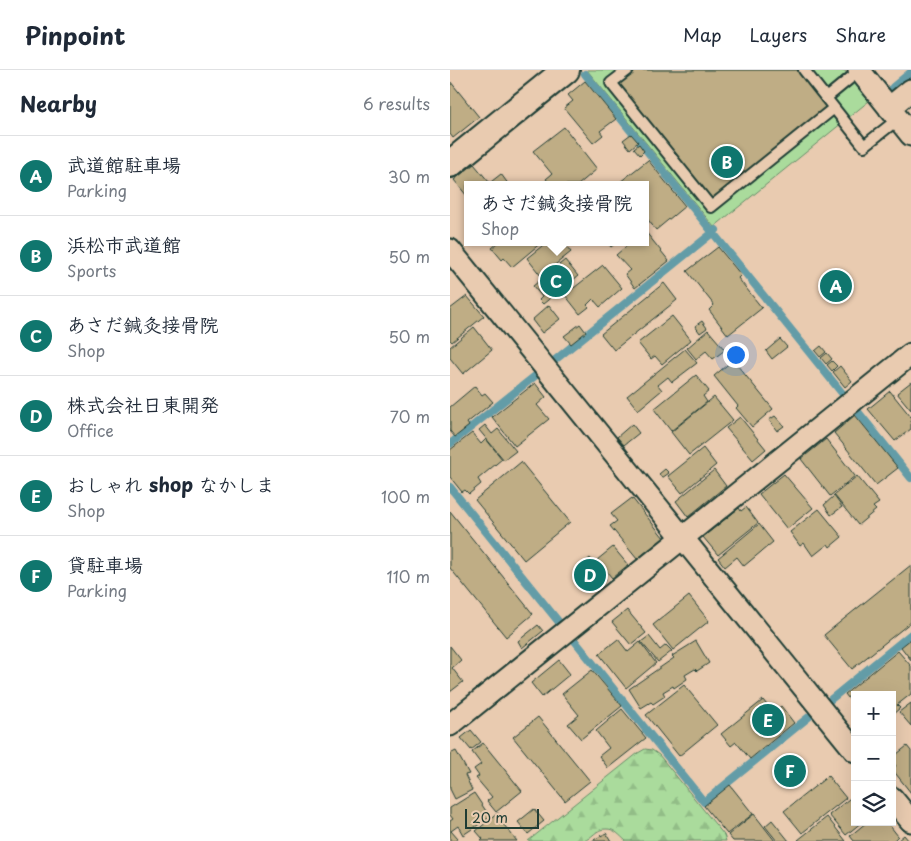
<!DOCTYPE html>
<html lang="en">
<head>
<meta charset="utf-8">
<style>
	:root { --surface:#fff; --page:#f2f2f3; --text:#1f2937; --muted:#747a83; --line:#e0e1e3; --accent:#0f766e }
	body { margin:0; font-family:"Playpen Sans","Klee One",sans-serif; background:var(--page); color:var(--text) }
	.controls { position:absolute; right:15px; bottom:15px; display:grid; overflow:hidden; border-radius:0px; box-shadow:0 5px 20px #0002 }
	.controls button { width:45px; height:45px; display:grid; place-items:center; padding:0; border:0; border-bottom:1px solid var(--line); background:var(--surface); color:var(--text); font:25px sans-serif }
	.scale { position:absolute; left:15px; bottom:12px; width:74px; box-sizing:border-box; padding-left:5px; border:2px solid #1f3d34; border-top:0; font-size:14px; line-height:18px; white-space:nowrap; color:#1f3d34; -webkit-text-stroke:4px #e9cbb0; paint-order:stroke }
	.you { position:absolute; left:285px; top:284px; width:18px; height:18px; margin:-12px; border:4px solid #fff; border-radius:50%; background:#1a73e8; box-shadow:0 0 0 8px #1a73e833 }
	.badge { display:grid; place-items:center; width:32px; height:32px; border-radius:50%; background:var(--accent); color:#fff; font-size:16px; font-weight:700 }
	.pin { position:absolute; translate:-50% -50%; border:2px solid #fff; box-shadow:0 1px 5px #0006 }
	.popup { position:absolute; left:14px; top:111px; width:185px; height:65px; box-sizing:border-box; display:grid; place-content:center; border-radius:0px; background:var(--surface); filter:drop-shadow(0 1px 4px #0005); font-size:16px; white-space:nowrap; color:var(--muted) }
	.popup b { font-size:19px; color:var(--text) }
	.popup::after { content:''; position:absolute; left:50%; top:100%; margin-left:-10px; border:10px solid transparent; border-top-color:var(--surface) }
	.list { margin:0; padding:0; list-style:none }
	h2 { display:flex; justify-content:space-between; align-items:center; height:65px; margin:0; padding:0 20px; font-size:21px }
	h2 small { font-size:16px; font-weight:400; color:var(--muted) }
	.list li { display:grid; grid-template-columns:32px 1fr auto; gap:15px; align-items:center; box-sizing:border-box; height:80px; padding:0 20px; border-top:1px solid var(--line) }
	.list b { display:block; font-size:19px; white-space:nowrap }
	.list p { margin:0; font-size:16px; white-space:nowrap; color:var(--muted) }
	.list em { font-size:16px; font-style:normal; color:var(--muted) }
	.icon { flex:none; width:28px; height:28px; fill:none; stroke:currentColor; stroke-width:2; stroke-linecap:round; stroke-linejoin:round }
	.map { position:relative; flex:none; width:461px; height:771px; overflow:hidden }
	header { display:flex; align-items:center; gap:30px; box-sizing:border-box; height:70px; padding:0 25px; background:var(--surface); border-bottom:1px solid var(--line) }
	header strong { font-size:24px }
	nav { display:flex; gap:28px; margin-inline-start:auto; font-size:18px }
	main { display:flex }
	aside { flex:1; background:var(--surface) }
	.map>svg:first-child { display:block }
</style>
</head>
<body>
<header>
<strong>Pinpoint</strong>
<nav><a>Map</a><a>Layers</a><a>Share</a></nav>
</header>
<main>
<aside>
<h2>Nearby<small>6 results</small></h2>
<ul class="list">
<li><span class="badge">A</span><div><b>武道館駐車場</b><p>Parking</p></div><em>30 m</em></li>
<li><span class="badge">B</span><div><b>浜松市武道館</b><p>Sports</p></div><em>50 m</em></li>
<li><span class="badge">C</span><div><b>あさだ鍼灸接骨院</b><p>Shop</p></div><em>50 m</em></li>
<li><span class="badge">D</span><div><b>株式会社日東開発</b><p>Office</p></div><em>70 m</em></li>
<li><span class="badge">E</span><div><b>おしゃれ shop なかしま</b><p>Shop</p></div><em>100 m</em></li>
<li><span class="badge">F</span><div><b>貸駐車場</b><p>Parking</p></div><em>110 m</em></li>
</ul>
</aside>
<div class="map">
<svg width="461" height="771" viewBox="0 0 461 771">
	<defs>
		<pattern id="forest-firs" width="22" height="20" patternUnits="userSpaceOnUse" patternTransform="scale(1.25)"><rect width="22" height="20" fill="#aadb9c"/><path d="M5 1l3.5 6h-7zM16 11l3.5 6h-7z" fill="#92bd87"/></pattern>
	</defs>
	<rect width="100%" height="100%" fill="#e9cbb0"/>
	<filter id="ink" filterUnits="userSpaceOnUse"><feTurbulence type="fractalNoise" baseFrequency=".02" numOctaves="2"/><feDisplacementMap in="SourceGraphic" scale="10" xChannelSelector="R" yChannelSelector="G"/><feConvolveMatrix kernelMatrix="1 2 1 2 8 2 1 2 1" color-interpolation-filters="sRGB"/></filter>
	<g filter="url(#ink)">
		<!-- forest -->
		<path fill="url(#forest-firs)" stroke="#648c68" d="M195,679l7,1 7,5 65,80 2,6h-100c-6,-5 -11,-12 -19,-12 -11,-1 -15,10 -24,12 -13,0 -41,0 -55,0l110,-88z"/>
		<!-- park -->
		<path fill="#aadb9c" stroke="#648c68" d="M137,0h257l25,31 -155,126z"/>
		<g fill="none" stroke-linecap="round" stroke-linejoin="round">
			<!-- stream -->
			<path stroke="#649ca7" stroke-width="8" d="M135,4l257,319
				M443,17l18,-15
				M105,290l161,-130
				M409,343l52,65
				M0,374l85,-68
				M0,417l108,134
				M125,571l129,161 106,-86
				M380,630l81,-66"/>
		</g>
		<!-- building -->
		<path fill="#bfad85" stroke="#1f3d34" d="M184,0h165l30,37 -117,95 -95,-118z
			M0,11l29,36 -26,21 -3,-4z
			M135,11l31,38 -16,12 3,4 -10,8 -29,-35 9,-7 -5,-6z
			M114,57l33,42 -19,16h-27l-5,-6 6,-5 -19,-23z
			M181,64l7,8 -8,7 -7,-9z
			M189,74l5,7 -4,4 -6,-7z
			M198,90l37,46 -29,24 -11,-14v-31h-23l-2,-3z
			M24,94l15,18 -4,3h-18v11l-13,-16z
			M51,104l8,11h-22z
			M195,161l24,30 -34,27 -10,-14 5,-4 -14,-15 15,-13h14z
			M49,172h43l-30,25 -8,-9 -2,2 -10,-12z
			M97,172h16l8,10 -30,24 -14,-18z
			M157,172h10l-6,5z
			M268,177l23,28 -3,3 24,30 -34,27 -19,-25 5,-5 -27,-34z
			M115,190l13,16 -35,28 -4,-4 3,-3 -9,-11z
			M153,195l19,23 -22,19 -7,-8 -6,6 2,2 -9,7 -15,-19z
			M214,213l13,17 -63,50 -13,-16z
			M17,226l17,20 -32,26 -2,-2v-31z
			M99,235l11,14 -18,14 -10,-13z
			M222,246l19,24 -29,24 -7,-8 -4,3 -13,-16z
			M252,251l5,7 -7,5 -5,-7z
			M130,254l6,8 -15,12 -7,-8z
			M24,257l18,23 -29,24 -13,-16v-11z
			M258,260l17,20 -12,9 -7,-8 -10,8 -9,-11z
			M330,269l7,8 -15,12 -6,-8z
			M371,276l5,6 -6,5 -5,-6z
			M235,279l12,14 -25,19 -4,-5 -10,8 4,5 -24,20 -11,-14z
			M377,283l5,6 -6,5 -5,-6z
			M283,290l40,49 -21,18 -16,-19 2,-2 -24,-30z
			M382,291l5,5 -5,5 -5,-6z
			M390,296l12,15 -7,6 -12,-15z
			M246,305l13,16 -6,5 4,6 -36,29 -17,-22z
			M461,312v28l-14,-17z
			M85,313l11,14 -9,8 12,14 -34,27 -23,-29z
			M25,316l7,9 3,-2 8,9 -26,21 2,3 -14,11 -5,-6v-24z
			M440,321l21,26v12l-16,12 -27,-32z
			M264,327l19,23 -44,35 -18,-23z
			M405,345l43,53 -22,17 -42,-52z
			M325,346l9,10 -7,5 -8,-11z
			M290,347l26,32 -13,11 -27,-32z
			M182,354l7,9 -15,12 -7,-8z
			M35,355l7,9 6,-5 18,22 -12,9 -25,-30z
			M22,363l9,11 5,-5 16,20 -24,20 3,5 -12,10 -4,-4 -3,2 -12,-15v-27z
			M376,369l29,37 -25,20 -29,-37z
			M253,378l13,17 -34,28 -14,-17z
			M71,392l49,60 -46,38 -49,-60z
			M215,399l4,4 -7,5 -3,-4z
			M264,400l12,16 -38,31 -12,-16z
			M334,404l29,34 -26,21 -28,-35z
			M407,406l22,27 -6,4 3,3 -18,15 -24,-30z
			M384,426l8,11 -11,8 -7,-10z
			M182,428l32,40 -27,21 -27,-33 7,-5 -6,-7z
			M296,437l12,16 -40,32 -15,-18 36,-29 2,3z
			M369,439l23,28 -12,10 -2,-3 -15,12 -9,-13 -4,3 -10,-14z
			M0,441l83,103 -27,23 -56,-69z
			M309,454l14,18 -29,24 -7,-9 -12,10 -7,-9z
			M163,477l15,18 -16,13 -15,-18z
			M140,488l16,21 -15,12 -17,-20z
			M461,495v57l-59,47 -28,-34z
			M239,526l20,25 -36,29 -20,-25z
			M177,540l19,23 -15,12 -19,-23z
			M88,555l5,6 -21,17 -4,-7z
			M199,566l11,14 6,-5 6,6 -14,11 -17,-20z
			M168,569l10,13 12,-10 16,21 -30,25 -27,-34z
			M461,569v21l-10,-13z
			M246,571l13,22 -12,8 -2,-2 -10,6 2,4 -13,9 -1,-2 -10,6 2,4 -12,8 -2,-2 -10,6 -12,-19 45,-31 -2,-2z
			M0,576l11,14 -9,8 11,14 -13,10z
			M448,581l13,15v28l-14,11 3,3 -8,7v-20h-37v12l-10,-13z
			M109,590l11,14 -28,23 -11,-14z
			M142,600l30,36 -41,33 -13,-15 11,-9 -17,-21z
			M234,615l33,40 -38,31 -33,-41z
			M313,630l10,13 8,-7 13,17 -44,36 -14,-17 -5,4 -10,-12z
			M461,633v23l-12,-14z
			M172,639l24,29 -38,30 -9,-12 10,-8 -13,-17z
			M88,647l52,64 -25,20 -52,-64z
			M21,660l10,12 -10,8 -10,-12z
			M33,673l39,48 -26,21 -9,-11 5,-4 -16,-19 3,-2 -5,-7 7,-5 -9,-12z
			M457,676l4,5v42l-19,-24 4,-3 -4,-5v-3z
			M6,681l13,23 -4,1 7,15 -17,9 -5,-10v-35z
			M378,706l18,22 -44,35 -18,-22z
			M280,715l23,29 -26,20 -23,-28z
			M24,723l16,24 -27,18 -5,-9 -7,5 7,8 -3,2h-5v-20l3,-2 -3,-4v-7z
			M404,725l1,27h7l-16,13 -17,-20z
			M84,739l10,12 -16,13 -10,-12z
			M48,743l8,10 -2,2 13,16h-36l2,-2 -7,-8z
			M304,744l21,27h-42l-5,-6z
			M377,747l19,24h-47l-1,-1z
			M322,750l17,21h-12l-12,-15z
			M417,752h20l11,14 -5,5h-39l-4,-5z
			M156,763l5,8h-19z
			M454,765l5,6h-12z"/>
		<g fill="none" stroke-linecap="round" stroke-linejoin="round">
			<defs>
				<path id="service" d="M178,0l-17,13 100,124 123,-99 -30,-38
					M376,28l33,-27
					M384,38l30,38 34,-27"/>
				<path id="minor" d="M409,0l52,65
					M439,38l22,-18
					M0,180l405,501
					M0,655l461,-371
					M442,728l19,23"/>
				<path id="tertiary" d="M0,94l116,-94"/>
			</defs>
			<!-- service casing -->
			<use href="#service" stroke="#1f3d34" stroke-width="14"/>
			<!-- minor casing -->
			<use href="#minor" stroke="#1f3d34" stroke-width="25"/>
			<!-- tertiary casing -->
			<use href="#tertiary" stroke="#1f3d34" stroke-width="30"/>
			<!-- service -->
			<use href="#service" stroke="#e9cbb0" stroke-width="10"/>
			<!-- minor -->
			<use href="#minor" stroke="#e9cbb0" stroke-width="21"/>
			<!-- tertiary -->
			<use href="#tertiary" stroke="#e9cbb0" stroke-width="26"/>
		</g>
	</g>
</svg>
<div class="controls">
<button>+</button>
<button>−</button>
<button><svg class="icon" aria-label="layers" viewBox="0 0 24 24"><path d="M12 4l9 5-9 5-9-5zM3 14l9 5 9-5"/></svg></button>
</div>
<div class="scale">20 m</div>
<div class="you"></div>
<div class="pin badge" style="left:386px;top:216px">A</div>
<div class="pin badge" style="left:277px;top:92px">B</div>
<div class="pin badge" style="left:106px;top:211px">C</div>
<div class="popup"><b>あさだ鍼灸接骨院</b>Shop</div>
<div class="pin badge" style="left:140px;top:505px">D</div>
<div class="pin badge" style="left:318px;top:650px">E</div>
<div class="pin badge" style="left:340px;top:701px">F</div>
</div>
</main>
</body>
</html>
